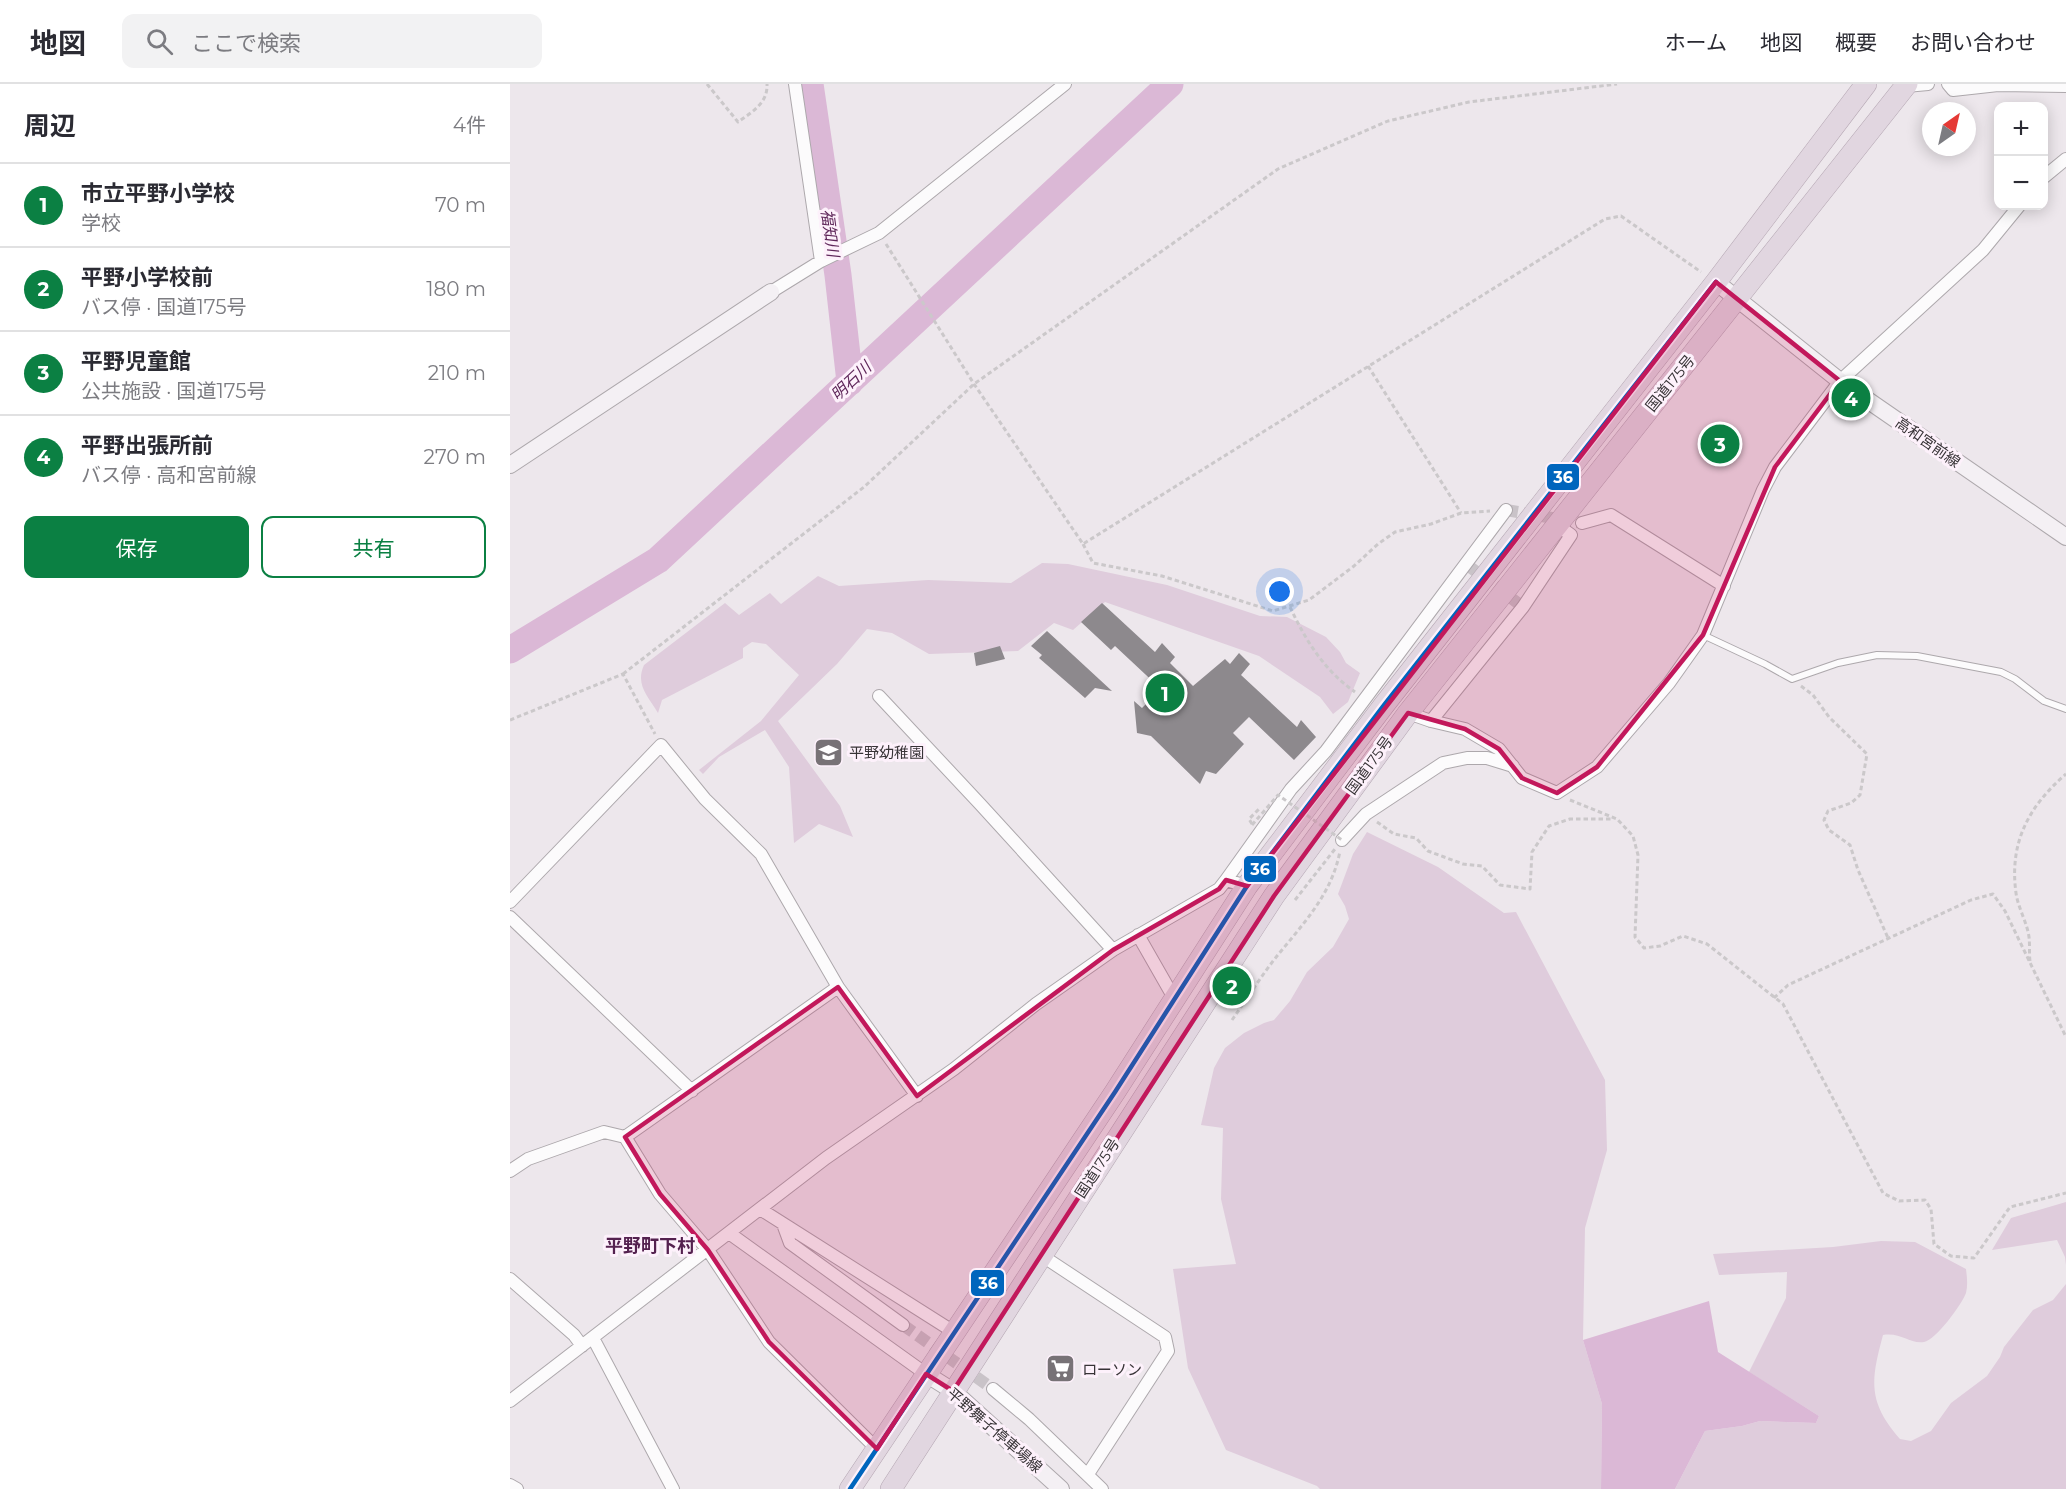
<!DOCTYPE html>
<html lang="ja">
<head>
<meta charset="utf-8">
<style>
	:root { --surface:#fff; --page:#f2f2f3; --text:#2b2b33; --muted:#7c7c81; --line:#e1e1e2; --accent:#0b8043 }
	body { margin:0; font-family:Montserrat,"Noto Sans JP",sans-serif; background:var(--page); color:var(--text) }
	.controls { position:absolute; right:18px; top:18px; display:grid; overflow:hidden; border-radius:12px; box-shadow:0 3px 15px #0003 }
	.controls button { width:54px; height:54px; display:grid; place-items:center; padding:0; border:0; border-bottom:2px solid var(--line); background:var(--surface); color:var(--text); font:30px sans-serif }
	.compass { position:absolute; left:1412px; top:18px; width:54px; height:54px; border-radius:50%; background:var(--surface); box-shadow:0 3px 15px #0003; rotate:34deg }
	.you { position:absolute; left:770px; top:508px; width:21px; height:21px; margin:-15px; border:4px solid #fff; border-radius:50%; background:#1a73e8; box-shadow:0 0 0 9px #1a73e833 }
	.badge { display:grid; place-items:center; width:39px; height:39px; border-radius:50%; background:var(--accent); color:#fff; font-size:20px; font-weight:700 }
	.pin { position:absolute; translate:-50% -50%; border:3px solid #fff; box-shadow:0 2px 6px #0006 }
	.list { margin:0; padding:0; list-style:none }
	h2 { display:flex; justify-content:space-between; align-items:center; height:78px; margin:0; padding:0 24px; font-size:26px }
	h2 small { font-size:20px; font-weight:400; color:var(--muted) }
	.list li { display:grid; grid-template-columns:39px 1fr auto; gap:18px; align-items:center; box-sizing:border-box; height:84px; padding:0 24px; border-top:2px solid var(--line) }
	.list b { display:block; font-size:22px; white-space:nowrap }
	.list p { margin:0; font-size:20px; white-space:nowrap; color:var(--muted) }
	.list em { font-size:20px; font-style:normal; color:var(--muted) }
	.actions { display:flex; gap:12px; padding:18px 24px }
	.actions a { flex:1; padding:14px 0; border:2px solid var(--accent); border-radius:12px; text-align:center; font-size:21px; color:var(--accent) }
	.actions .main { background:var(--accent); color:#fff }
	.icon { flex:none; width:33px; height:33px; fill:none; stroke:currentColor; stroke-width:2; stroke-linecap:round; stroke-linejoin:round }
	.map { position:relative; flex:none; width:1556px; height:1405px; overflow:hidden }
	header { display:flex; align-items:center; gap:36px; box-sizing:border-box; height:84px; padding:0 30px; background:var(--surface); border-bottom:2px solid var(--line) }
	header strong { font-size:28px }
	nav { display:flex; gap:33px; margin-inline-start:auto; font-size:21px }
	.search { width:420px; height:54px; background:var(--page); display:flex; align-items:center; gap:15px; box-sizing:border-box; padding:0 21px; border-radius:12px; color:var(--muted); font-size:22px }
	main { display:flex }
	aside { flex:1; background:var(--surface) }
	.map>svg:first-child { display:block }
</style>
</head>
<body>
<header>
<strong>地図</strong>
<div class="search"><svg class="icon" aria-label="search" viewBox="0 0 24 24"><circle cx="10" cy="10" r="6"/><path d="M15 15l6 6"/></svg>ここで検索</div>
<nav><a>ホーム</a><a>地図</a><a>概要</a><a>お問い合わせ</a></nav>
</header>
<main>
<aside>
<h2>周辺<small>4件</small></h2>
<ul class="list">
<li><span class="badge">1</span><div><b>市立平野小学校</b><p>学校</p></div><em>70 m</em></li>
<li><span class="badge">2</span><div><b>平野小学校前</b><p>バス停 · 国道175号</p></div><em>180 m</em></li>
<li><span class="badge">3</span><div><b>平野児童館</b><p>公共施設 · 国道175号</p></div><em>210 m</em></li>
<li><span class="badge">4</span><div><b>平野出張所前</b><p>バス停 · 高和宮前線</p></div><em>270 m</em></li>
</ul>
<div class="actions"><a class="main">保存</a><a>共有</a></div>
</aside>
<div class="map">
<svg width="1556" height="1405" viewBox="0 0 1556 1405">
	<rect width="100%" height="100%" fill="#ede7ec"/>
	<!-- green -->
	<path fill="#dfccdc" d="M532,479l26,1 99,21 93,31 27,1 39,20 14,15 6,11 14,10 -12,29 -15,12 -13,-17 -61,-41 -154,-54 -32,28 -19,-7 -36,28 -89,3 -37,-21 -25,-4 -30,35 -59,57 62,85 13,31 -34,-13 -25,19 -5,-76 -24,-37 -46,27 -16,17 -4,-4 62,-49 38,-46 -33,-31 -14,-2 -9,6v10l-81,42 -4,13c-10,-17 -23,-28 -14,-48l81,-62 14,12 31,-22 11,11 37,-28 21,10 89,-6 83,3z
		M857,748l71,35 66,46 12,-1 89,168 2,70 -22,78 -2,112 19,64 -1,85h-281l-3,-3 -91,-36 -38,-82 -15,-99 63,-5 -15,-65 2,-71 -22,-3 13,-57 11,-20 19,-15 20,-10 10,-3 16,-19 17,-29 26,-25 16,-28 -4,-13 -7,-12 15,-40z
		M1556,1118v63l-1,-8 -8,-17 -65,10 19,-32z
		M1371,1157l34,1 51,27c1,8 2,16 0,24 -4,11 -30,47 -42,49 -15,2 -23,-10 -41,-7 -12,45 -16,66 17,104l11,2 20,-10 20,-28 36,-27 13,-19 4,-10 29,-37 20,-10 13,-16v205h-391l30,-58 37,-5 18,-5 56,2 3,-7 -70,-44 37,-74 1,-26 -68,3 -6,-21 120,-7z"/>
	<!-- water -->
	<path fill="#dbb8d6" d="M1199,1217l9,51 101,64 -3,7 -56,-2 -18,5 -37,5 -30,58h-74l1,-85 -19,-64z"/>
	<g fill="none" stroke-linecap="round" stroke-linejoin="round">
		<!-- river -->
		<path stroke="#dbb8d6" stroke-width="27" d="M300,0l28,191 12,107
			M0,566l148,-90 512,-476"/>
	</g>
	<!-- building -->
	<path fill="#8d898d" d="M592,519l53,49 7,-9 13,14 -5,6 23,23 32,-27 5,5 9,-11 11,11 -9,11 56,52 4,-7 15,17 -22,23 -45,-43 -16,16 11,11 -28,30 -10,-3 -6,13 -49,-48 -14,-3 -3,-32 8,7 19,-19 -46,-43 -4,4 -30,-28z
		M537,547l65,60 -17,-3 -10,10 -46,-40 3,-3 -11,-9z
		M490,562l5,13 -29,7 -2,-13z"/>
	<g fill="none" stroke-linecap="round" stroke-linejoin="round">
		<!-- street-tunnel -->
		<path stroke="#c9c3c8" stroke-width="12" stroke-dasharray="12 6" stroke-linecap="butt" d="M996,426l76,13
			M956,480l57,43
			M393,1241l90,64"/>
		<defs>
			<path id="lane" d="M1193,551l62,29 27,15 46,-16 39,-8 40,1 84,16 14,7 29,22 22,8"/>
			<path id="street" d="M285,0l26,177
				M1438,0l5,6 45,-5 68,1
				M1396,2l22,-2
				M1534,93l22,-18
				M261,208l50,-31 58,-28 186,-149
				M1072,439l29,-8 113,71
				M369,612l101,108 133,146
				M898,629l23,8 34,8 34,20 23,29 35,15 40,-26 72,-84 34,-48 60,-145 12,-23 65,-86 143,-131 36,-44
				M921,637l92,-114 48,-72 -14,-10
				M832,756l24,-26 77,-51 24,-5h20l26,8
				M716,796l65,-91 35,-38 180,-241
				M0,818l151,-157 44,54 56,55 77,133 79,109
				M0,833l182,174
				M628,851l36,63
				M328,903l-213,150 35,57 48,56 61,92 108,107
				M0,1087l18,-12 76,-27 21,5
				M250,1125l194,123
				M273,1140l7,19 113,82
				M219,1149l197,141
				M531,1171l124,82 3,14 -80,123
				M0,1195l64,56 8,11
				M83,1254l80,151
				M483,1305l36,30 73,70
				M0,1317l316,-243 128,-89 82,-65 77,-54 106,-61 7,-9 21,6
				M0,1401l7,4"/>
			<path id="secondary" d="M1206,198l124,99 226,156
				M0,381l261,-173
				M416,1290l27,17 108,98"/>
			<path id="highway" d="M340,1405l265,-397 132,-206 137,-181 332,-423 150,-198
				M381,1405l383,-593 134,-183 499,-629"/>
		</defs>
		<!-- lane casing -->
		<use href="#lane" stroke="#ada8ac" stroke-width="8"/>
		<!-- street casing -->
		<use href="#street" stroke="#ada8ac" stroke-width="14"/>
		<!-- secondary casing -->
		<use href="#secondary" stroke="#ada8ac" stroke-width="18"/>
		<!-- highway casing -->
		<use href="#highway" stroke="#b4a6b2" stroke-width="22"/>
		<!-- path -->
		<path stroke="#cbc8ca" stroke-width="3" stroke-dasharray="4.5 3" stroke-linecap="butt" d="M197,0l31,38c14,-10 30,-19 29,-38
			M376,160l88,140 109,160 522,-325 16,-3 80,56
			M858,282l93,147
			M573,460l10,19 69,13 111,35 36,-11 45,-34 24,-22 17,-12 36,-8 30,-11 29,-2
			M780,523c16,34 34,63 65,85
			M113,590l241,-187 110,-103 304,-215 110,-48 81,-19 148,-18
			M1291,602l12,9 16,22 38,37 -7,41 -9,8 -23,8 -4,9 5,10 21,15 8,25 30,68
			M0,636l113,-46 32,60
			M1060,716l47,19 16,17 5,19 -3,82 9,11 16,-2 23,-10 24,8 76,60 100,189 16,8 26,-1 6,9 3,35 17,12 23,2 36,-51 56,-14
			M867,738l17,12 22,4 12,13 35,13 19,2 18,19 30,4 2,-37 17,-26 21,-7h42
			M742,740l-3,-5 10,-10
			M785,816l40,-51
			M1520,877c-1,-8 0,-16 -1,-24 -2,-15 -11,-29 -13,-44 -7,-51 13,-87 50,-119
			M1264,914l14,-13 183,-85 22,-6 12,17 61,126
			M722,936c15,-21 29,-44 45,-64 26,-32 55,-62 63,-105"/>
		<!-- lane -->
		<use href="#lane" stroke="#fcfbfc" stroke-width="6"/>
		<!-- street -->
		<use href="#street" stroke="#fcfbfc" stroke-width="12"/>
		<!-- secondary -->
		<use href="#secondary" stroke="#f4f0f4" stroke-width="16"/>
		<!-- highway -->
		<use href="#highway" stroke="#e1d6e0" stroke-width="21"/>
		<!-- path-bridge -->
		<path stroke="#cbc8ca" stroke-width="3" stroke-dasharray="4.5 3" stroke-linecap="butt" d="M742,741l26,-30 64,45"/>
		<defs>
			<path id="bus-1" d="M340,1405l265,-397 132,-206 137,-181 332,-423"/>
		</defs>
		<!-- bus-1 casing -->
		<use href="#bus-1" stroke="#fdf1fb" stroke-width="9"/>
		<!-- bus-1 -->
		<use href="#bus-1" stroke="#0065bd" stroke-width="4.5"/>
	</g>
	<!-- marked area -->
	<path fill="#c2185b" fill-opacity="0.2" stroke="#c2185b" stroke-width="4.5" stroke-linejoin="round" d="M1206,198l124,99 -65,86 -72,168 -106,132 -40,26 -35,-15 -23,-29 -34,-20 -57,-16 -134,183 -321,495 -27,-17 -49,75 -108,-107 -61,-92 -48,-56 -35,-57 213,-150 79,109 196,-146 106,-61 7,-9 21,6z"/>
	<!-- icons -->
	<defs>
		<symbol id="school-square" viewBox="-11 -11 22 22"><rect x="-9" y="-9" width="18" height="18" rx="4" fill="#777276" stroke="#fdf1fb"/><path d="M0-5L7-2L0 1L-7-2ZM-4 1L0 2.5L4 1V4Q0 6-4 4Z" fill="#fff"/></symbol>
		<symbol id="supermarket-square" viewBox="-11 -11 22 22"><rect x="-9" y="-9" width="18" height="18" rx="4" fill="#777276" stroke="#fdf1fb"/><path d="M-6-5.5h2.5l.6 2H6L4.5 2H-2.5L-4.4-4H-6ZM-1.5 3.2a1.3 1.3 0 1 0 .1 0ZM3 3.2a1.3 1.3 0 1 0 .1 0Z" fill="#fff"/></symbol>
	</defs>
	<g fill-rule="evenodd">
		<use href="#school-square" x="302" y="652" width="33" height="33"/>
		<use href="#supermarket-square" x="534" y="1268" width="33" height="33"/>
	</g>
	<g text-anchor="middle" dominant-baseline="central" stroke-width="6" stroke-linejoin="round" paint-order="stroke">
		<!-- street labels -->
		<g font-size="15" fill="#373336" stroke="#fdf1fb">
			<text transform="translate(1160 299) rotate(-51)">国道175号</text>
			<text transform="translate(1418 358) rotate(35)">高和宮前線</text>
			<text transform="translate(859 681) rotate(-54)">国道175号</text>
			<text transform="translate(587 1084) rotate(-57)">国道175号</text>
			<text transform="translate(485 1346) rotate(41)">平野舞子停車場線</text>
		</g>
		<!-- poi labels -->
		<g font-size="15" fill="#373336" stroke="#fdf1fb" text-anchor="start">
			<text x="339" y="668">平野幼稚園</text>
			<text x="572" y="1285">ローソン</text>
		</g>
		<!-- water labels -->
		<g font-size="16" font-style="italic" fill="#5f275a" stroke="#fdf1fb">
			<text transform="translate(320 149) rotate(82)">福知川</text>
			<text transform="translate(341 297) rotate(-43)">明石川</text>
		</g>
		<!-- quarter labels -->
		<g font-size="18" font-weight="bold" fill="#54214f" stroke="#fdf1fb">
			<text x="140" y="1162">平野町下村</text>
		</g>
	</g>
	<g stroke="#fdf1fb" stroke-width="2">
		<rect x="1036" y="379" width="34" height="28" rx="6" fill="#0065bd"/>
		<rect x="733" y="771" width="34" height="28" rx="6" fill="#0065bd"/>
		<rect x="460" y="1185" width="35" height="28" rx="6" fill="#0065bd"/>
	</g>
	<g font-size="16" text-anchor="middle" font-weight="bold" fill="#fff">
		<text x="1053" y="399">36</text>
		<text x="750" y="791">36</text>
		<text x="478" y="1205">36</text>
	</g>
</svg>
<div class="controls">
<button>+</button>
<button>−</button>
</div>
<svg class="compass" viewBox="-18 -18 36 36"><path d="M0-13l5 13h-10z" fill="#e53935"/><path d="M0 13l5-13h-10z" fill="#7c7c81"/></svg>
<div class="you"></div>
<div class="pin badge" style="left:655px;top:609px">1</div>
<div class="pin badge" style="left:722px;top:902px">2</div>
<div class="pin badge" style="left:1210px;top:360px">3</div>
<div class="pin badge" style="left:1341px;top:314px">4</div>
</div>
</main>
</body>
</html>
